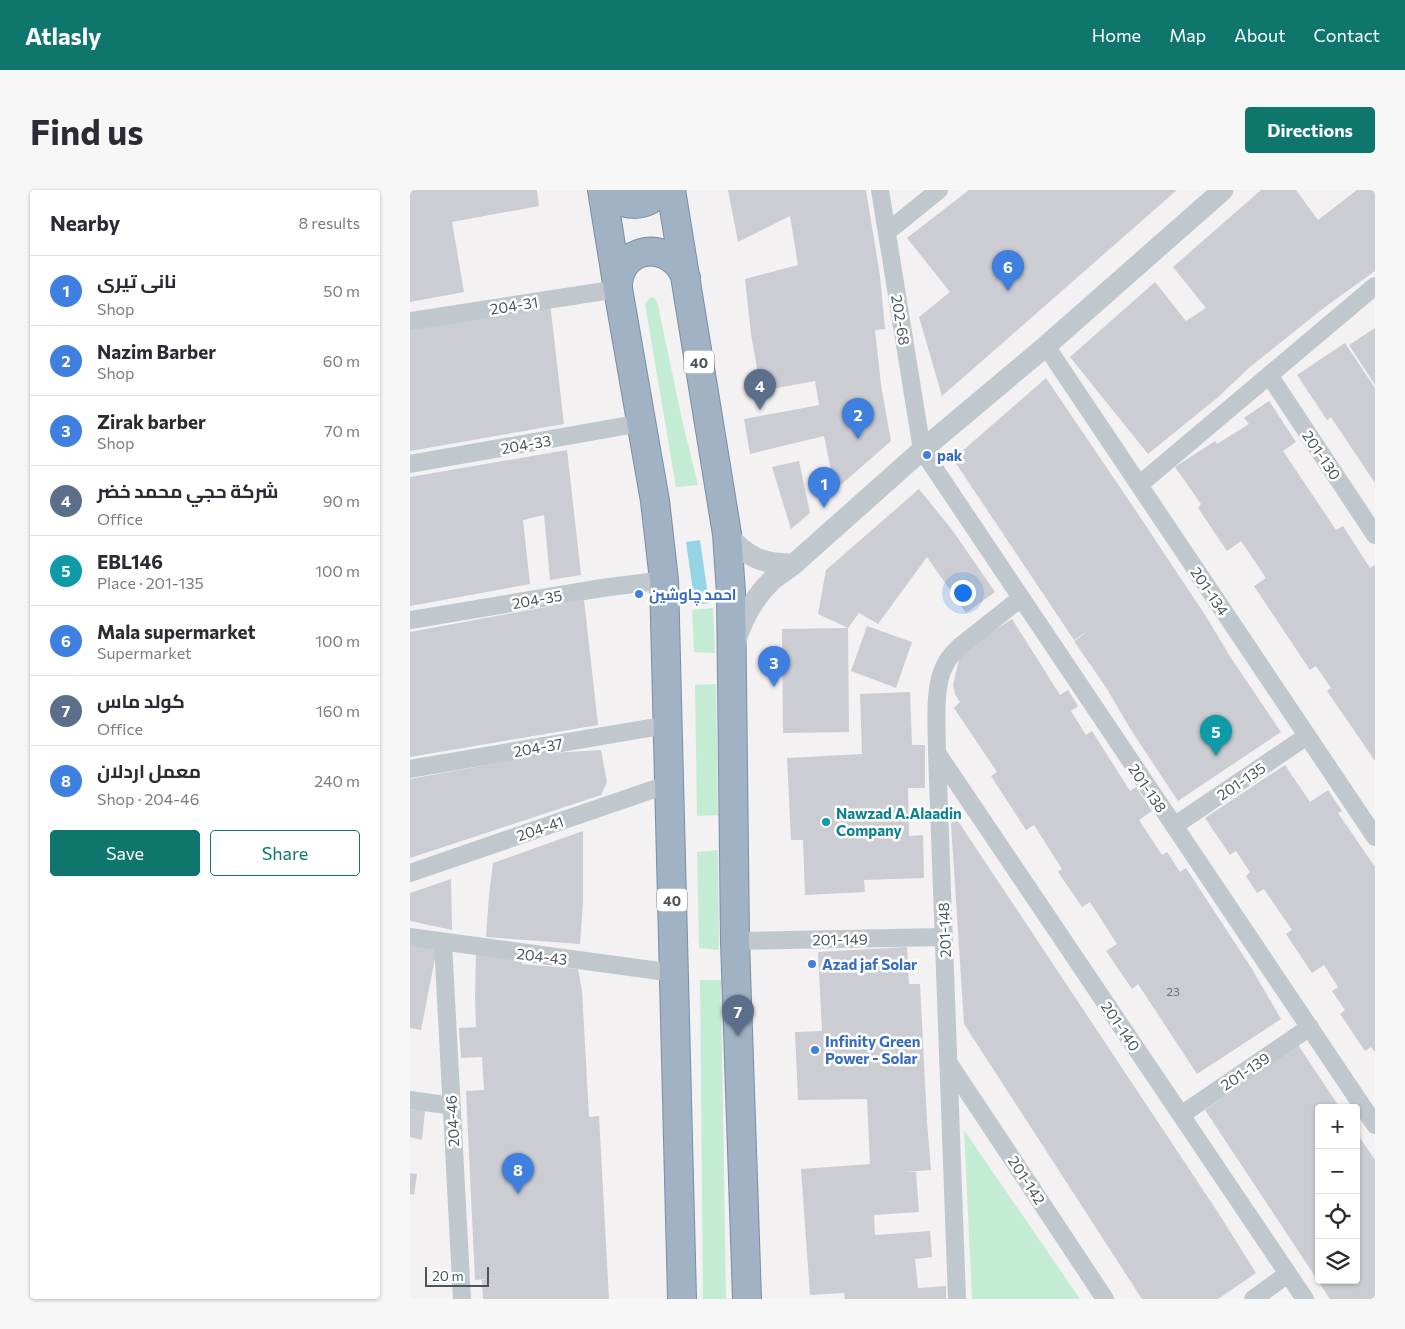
<!DOCTYPE html>
<html lang="en">
<head>
<meta charset="utf-8">
<style>
	:root { --surface:#fff; --page:#f7f7f7; --text:#2b2b33; --muted:#7c7c81; --line:#e1e1e2; --accent:#0f766e }
	body { margin:0; font-family:Commissioner,Cairo,sans-serif; background:var(--page); color:var(--text) }
	.controls { position:absolute; right:15px; bottom:15px; display:grid; overflow:hidden; border-radius:5px; box-shadow:0 1px 4px #0004 }
	.controls button { width:45px; height:45px; display:grid; place-items:center; padding:0; border:0; border-bottom:1px solid var(--line); background:var(--surface); color:var(--text); font:25px sans-serif }
	.scale { position:absolute; left:15px; bottom:12px; width:64px; box-sizing:border-box; padding-left:5px; border:2px solid #4a545d; border-top:0; font-size:14px; line-height:18px; white-space:nowrap; color:#4a545d; -webkit-text-stroke:4px #fff; paint-order:stroke }
	.you { position:absolute; left:552px; top:402px; width:18px; height:18px; margin:-12px; border:4px solid #fff; border-radius:50%; background:#1a73e8; box-shadow:0 0 0 8px #1a73e833 }
	.badge { display:grid; place-items:center; width:32px; height:32px; border-radius:50%; background:var(--accent); color:#fff; font-size:16px; font-weight:700 }
	.pin { position:absolute; translate:-50% -41px; filter:drop-shadow(0 1px 2px #0008) }
	.pin::after { content:''; position:absolute; top:26px; width:18px; height:15px; background:inherit; clip-path:polygon(0 0,100% 0,50% 100%) }
	.list { margin:0; padding:0; list-style:none }
	h2 { display:flex; justify-content:space-between; align-items:center; height:65px; margin:0; padding:0 20px; font-size:21px }
	h2 small { font-size:16px; font-weight:400; color:var(--muted) }
	.list li { display:grid; grid-template-columns:32px 1fr auto; gap:15px; align-items:center; box-sizing:border-box; height:70px; padding:0 20px; border-top:1px solid var(--line) }
	.list b { display:block; font-size:19px; white-space:nowrap }
	.list p { margin:0; font-size:16px; white-space:nowrap; color:var(--muted) }
	.list em { font-size:16px; font-style:normal; color:var(--muted) }
	.actions { display:flex; gap:10px; padding:15px 20px }
	.actions a { flex:1; padding:11px 0; border:1px solid var(--accent); border-radius:5px; text-align:center; font-size:18px; color:var(--accent) }
	.actions .main { background:var(--accent); color:#fff }
	.icon { flex:none; width:28px; height:28px; fill:none; stroke:currentColor; stroke-width:2; stroke-linecap:round; stroke-linejoin:round }
	.map { position:relative; flex:none; width:965px; height:1109px; overflow:hidden; border-radius:5px }
	header { display:flex; align-items:center; gap:30px; box-sizing:border-box; height:70px; padding:0 25px; background:var(--accent); color:#fff }
	header strong { font-size:24px }
	nav { display:flex; gap:28px; margin-inline-start:auto; font-size:18px }
	.intro { display:flex; align-items:center; justify-content:space-between; box-sizing:border-box; height:120px; padding:0 30px }
	h1 { margin:0; font-size:35px }
	.button { padding:12px 22px; border-radius:5px; background:var(--accent); color:#fff; font-size:18px; font-weight:700 }
	main { display:flex; gap:30px; padding:0 30px }
	aside { flex:1; background:var(--surface); border-radius:5px; box-shadow:0 1px 4px #0004 }
	.map>svg:first-child { display:block }
</style>
</head>
<body>
<header>
<strong>Atlasly</strong>
<nav><a>Home</a><a>Map</a><a>About</a><a>Contact</a></nav>
</header>
<div class="intro"><h1>Find us</h1><a class="button">Directions</a></div>
<main>
<aside>
<h2>Nearby<small>8 results</small></h2>
<ul class="list">
<li><span class="badge" style="background:#3f7fe0">1</span><div><b>نانی تیری</b><p>Shop</p></div><em>50 m</em></li>
<li><span class="badge" style="background:#3f7fe0">2</span><div><b>Nazim Barber</b><p>Shop</p></div><em>60 m</em></li>
<li><span class="badge" style="background:#3f7fe0">3</span><div><b>Zirak barber</b><p>Shop</p></div><em>70 m</em></li>
<li><span class="badge" style="background:#5c6f8a">4</span><div><b>شركة حجي محمد خضر</b><p>Office</p></div><em>90 m</em></li>
<li><span class="badge" style="background:#0f9aa8">5</span><div><b>EBL146</b><p>Place · 201-135</p></div><em>100 m</em></li>
<li><span class="badge" style="background:#3f7fe0">6</span><div><b>Mala supermarket</b><p>Supermarket</p></div><em>100 m</em></li>
<li><span class="badge" style="background:#5c6f8a">7</span><div><b>كولد ماس</b><p>Office</p></div><em>160 m</em></li>
<li><span class="badge" style="background:#3f7fe0">8</span><div><b>معمل اردلان</b><p>Shop · 204-46</p></div><em>240 m</em></li>
</ul>
<div class="actions"><a class="main">Save</a><a>Share</a></div>
</aside>
<div class="map">
<svg width="965" height="1109" viewBox="0 0 965 1109">
	<rect width="100%" height="100%" fill="#f3f1f1"/>
	<!-- green -->
	<path fill="#c4ecd4" d="M243,107l4,4 26,123 15,61 -22,2 -31,-183 4,-5z
		M303,418l2,45 -21,-1 -2,-42z
		M306,494l2,131 -21,1 -2,-131z
		M308,660l1,100 -20,-2 -2,-96z
		M290,790h21l5,319h-23z
		M554,940l116,169h-108z"/>
	<!-- water -->
	<path fill="#95d4e5" d="M290,350l9,63 -14,2 -9,-63z"/>
	<!-- building -->
	<path fill="#cbcdd3" d="M0,0h127l2,16 -87,16 12,70 -54,10z
		M318,0h138l14,86 5,53 -10,1 6,55 10,56 -56,49 -11,-54 -74,18 -6,-35 75,-14 -4,-24 -54,10 -10,-57 -6,-55 53,-14 -8,-49 -52,26z
		M559,0h208l-235,206 -23,-79 31,-25 -43,-54z
		M851,0h35l22,30 39,-30h18v81l-50,36 -75,60 -33,31 -69,56 -78,-97 85,-75 31,39 20,-13 -33,-41z
		M140,113l14,121 -154,27v-125z
		M965,138v57l-26,-40z
		M935,153l30,45v95l-44,-66 -4,3 -30,-45z
		M636,188l90,133 71,107 24,40 50,74 -103,69 -47,-71 -24,-41 -33,-48 20,-14 -20,13 -121,-181z
		M859,211l27,41 -13,9 53,79 7,-4 27,42 5,-3v196l-48,-70 4,-3 -15,-22 -6,4 -56,-84 12,-8 -25,-37 -14,10 -29,-43 3,-4 -26,-37 40,-26 2,3 32,-20 -5,-6z
		M157,260l14,125 -31,5 -6,-65 -21,5 7,64 -120,22v-129z
		M389,271l11,52 -19,16 -19,-62z
		M509,299l34,42 42,61 -29,21 -39,-56 -49,67 -19,-11 -11,15 1,104 -66,1 -1,-104 66,-1 -30,-14 8,-44z
		M174,410l14,125 -188,32v-125z
		M602,429l48,76 8,-5 10,16 -7,5 15,24 6,-4 38,60 6,-4 16,24 -13,9 23,35 5,-3 13,20 6,-4 66,101 29,50 -84,55 -59,-90 -6,5 -26,-38 11,-7 -27,-42 -8,5 -24,-35 4,-3 -28,-44 -8,5 -35,-54 6,-4 -43,-64 6,-6 -5,-8 -2,-9 8,-34z
		M457,436l45,16 -16,46 -45,-17z
		M500,502l2,53h13v43h-17l1,48 14,-1 1,43 -60,2 1,12 -60,3 -2,-55h-12l-4,-82 75,-4 -2,-60z
		M191,560l6,32 -6,13 -191,63v-79l142,-26z
		M875,575l25,37 18,-12 14,21 -4,2 37,54v185l-4,-5 -6,4 -25,-37 5,-4 -13,-19 6,-4 -14,-22 -12,8 -26,-39 6,-4 -28,-41 -7,4 -11,-17 4,-4 -14,-21 -6,4 -25,-37z
		M546,628l263,396 37,59 -38,26h-76l-178,-275 -13,-200z
		M173,641v71l-3,42 -94,-7 3,-42 4,-32z
		M41,689l1,51 -42,-9v-28z
		M0,753l27,5 -16,82 -11,-2z
		M497,757l2,37h11l7,138 4,48 -27,2h12l3,40 -45,3 1,20 55,-4 2,26 -17,2 3,29 28,-2v13h-101l-1,-6 -34,2 -9,-126 69,-5 -3,-65 -69,1 -3,-68 27,-1 -4,-79z
		M66,763l46,6v5l56,5 4,22 7,126 10,-1 10,183h-126l-1,-19 15,-2 -22,2 -9,-189 18,-1 -2,-33 -21,1 -2,-30 17,-1 -1,-30z
		M888,855l42,63h-21v172h37v-148l19,28v139h-45l-125,-189z
		M0,919l15,2 -3,29 -12,-3z
		M0,983l7,1 -3,21 -4,-1z"/>
	<g fill="none" stroke-linecap="round" stroke-linejoin="round">
		<defs>
			<path id="trunk" d="M192,0l16,99 37,212 9,79 18,719
				M196,0c15,18 40,19 55,0
				M261,0l56,344 4,59 4,348 12,358
				M208,99c-2,-43 52,-52 68,-11"/>
		</defs>
		<!-- trunk casing -->
		<use href="#trunk" stroke="#798ea6" stroke-width="30"/>
		<!-- minor -->
		<path stroke="#c0c8ce" stroke-width="18" d="M470,0l42,260 453,675
			M477,42l52,-42
			M0,131l208,-32
			M636,156l329,491
			M859,185l106,160
			M0,274l231,-41
			M729,295l236,-199
			M0,430l192,-32 62,-8
			M527,563l368,546
			M0,579l257,-44
			M764,636l133,-90
			M0,683l259,-89
			M0,747l264,36
			M325,751l209,-4
			M33,753l19,356
			M538,872l157,237
			M0,910l42,6
			M771,925l129,-88
			M547,1109l-20,-546c0,-25 -4,-67 8,-88 3,-7 9,-13 14,-18l62,-49
			M843,1109l35,-25"/>
		<!-- tertiary -->
		<path stroke="#c0c8ce" stroke-width="21" d="M317,344c20,24 36,30 67,30
			M325,453c7,-23 18,-44 36,-62 7,-6 16,-11 23,-17l128,-114 124,-104 177,-156"/>
		<!-- trunk -->
		<use href="#trunk" stroke="#a0b2c4" stroke-width="28"/>
	</g>
	<!-- markers -->
	<g fill="#3f7fe0" stroke="#fff" stroke-width="2">
		<circle cx="517" cy="265" r="5"/>
		<circle cx="229" cy="404" r="5"/>
		<circle cx="402" cy="774" r="5"/>
		<circle cx="405" cy="860" r="5"/>
	</g>
	<circle fill="#0f9aa8" stroke="#fff" stroke-width="2" cx="416" cy="632" r="5"/>
	<g text-anchor="middle" dominant-baseline="central" stroke-width="5" stroke-linejoin="round" paint-order="stroke">
		<!-- number labels -->
		<g font-size="12" fill="#6a727a">
			<text x="763" y="801">23</text>
		</g>
		<!-- shield labels -->
		<g fill="#fff" stroke="#80878e" stroke-width="1">
			<rect x="274" y="160.5" width="30" height="23" rx="4"/>
			<rect x="247" y="698.5" width="30" height="23" rx="4"/>
		</g>
		<g font-size="14" font-weight="bold" fill="#4a545d">
			<text x="289" y="172">40</text>
			<text x="262" y="710">40</text>
		</g>
		<!-- street labels -->
		<g font-size="15" fill="#4a545d" stroke="#fff">
			<text transform="translate(104 115) rotate(-9)">204-31</text>
			<text transform="translate(491 130) rotate(81)">202-68</text>
			<text transform="translate(116 254) rotate(-10)">204-33</text>
			<text transform="translate(912 265) rotate(56)">201-130</text>
			<text transform="translate(800 401) rotate(56)">201-134</text>
			<text transform="translate(127 409) rotate(-10)">204-35</text>
			<text transform="translate(128 557) rotate(-10)">204-37</text>
			<text transform="translate(831 591) rotate(-34)">201-135</text>
			<text transform="translate(738 598) rotate(56)">201-138</text>
			<text transform="translate(130 638) rotate(-19)">204-41</text>
			<text transform="translate(534 740) rotate(-92)">201-148</text>
			<text transform="translate(430 749) rotate(-1)">201-149</text>
			<text transform="translate(132 766) rotate(7)">204-43</text>
			<text transform="translate(711 836) rotate(56)">201-140</text>
			<text transform="translate(835 881) rotate(-34)">201-139</text>
			<text transform="translate(42 931) rotate(-93)">204-46</text>
			<text transform="translate(617 990) rotate(57)">201-142</text>
		</g>
		<!-- shop labels -->
		<g font-size="15" font-weight="bold" fill="#366cbe" stroke="#fff" text-anchor="start">
			<text x="527" y="265">pak</text>
			<text x="239" y="404">احمد چاوشين</text>
			<text x="412" y="774">Azad jaf Solar</text>
			<text x="415" y="851">Infinity Green<tspan x="415" dy="17">Power - Solar</tspan></text>
		</g>
		<!-- culture labels -->
		<g font-size="15" font-weight="bold" fill="#0d838f" stroke="#fff" text-anchor="start">
			<text x="426" y="623">Nawzad A.Alaadin<tspan x="426" dy="17">Company</tspan></text>
		</g>
	</g>
</svg>
<div class="controls">
<button>+</button>
<button>−</button>
<button><svg class="icon" aria-label="locate" viewBox="0 0 24 24"><circle cx="12" cy="12" r="6"/><path d="M12 2v4M12 18v4M2 12h4M18 12h4"/></svg></button>
<button><svg class="icon" aria-label="layers" viewBox="0 0 24 24"><path d="M12 4l9 5-9 5-9-5zM3 14l9 5 9-5"/></svg></button>
</div>
<div class="scale">20 m</div>
<div class="you"></div>
<div class="pin badge" style="left:414px;top:318px;background:#3f7fe0">1</div>
<div class="pin badge" style="left:448px;top:249px;background:#3f7fe0">2</div>
<div class="pin badge" style="left:364px;top:497px;background:#3f7fe0">3</div>
<div class="pin badge" style="left:350px;top:220px;background:#5c6f8a">4</div>
<div class="pin badge" style="left:806px;top:566px;background:#0f9aa8">5</div>
<div class="pin badge" style="left:598px;top:101px;background:#3f7fe0">6</div>
<div class="pin badge" style="left:328px;top:846px;background:#5c6f8a">7</div>
<div class="pin badge" style="left:108px;top:1004px;background:#3f7fe0">8</div>
</div>
</main>
</body>
</html>
